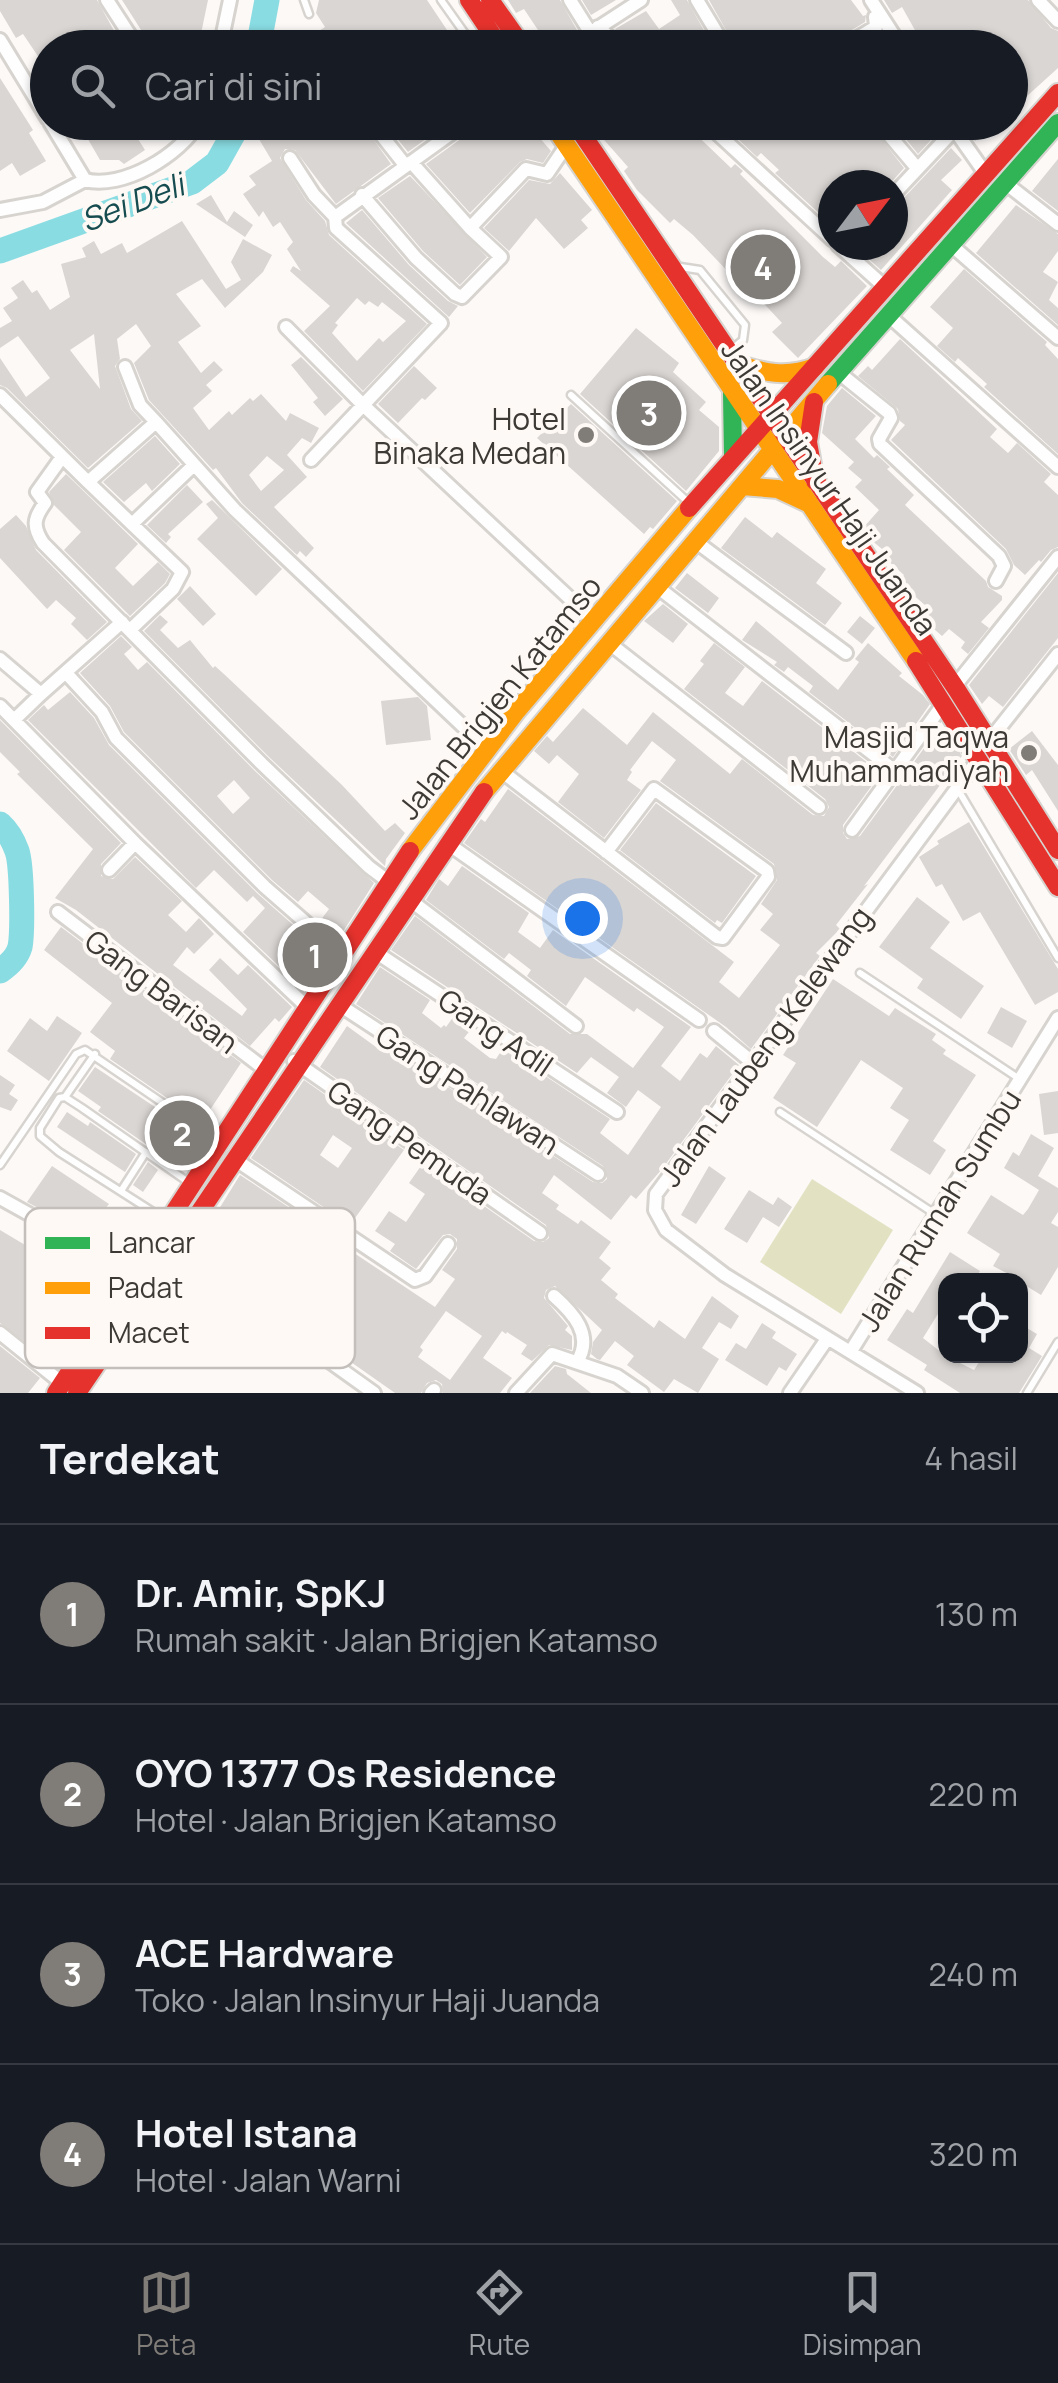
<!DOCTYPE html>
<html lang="id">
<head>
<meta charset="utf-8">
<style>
	:root { --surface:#171b24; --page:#20242c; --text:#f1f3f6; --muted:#9ea1a6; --line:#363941; --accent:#807c78 }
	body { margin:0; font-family:Manrope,sans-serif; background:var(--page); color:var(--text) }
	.controls { position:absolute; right:30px; bottom:30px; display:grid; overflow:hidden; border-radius:20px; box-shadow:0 2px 8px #0004 }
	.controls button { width:90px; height:90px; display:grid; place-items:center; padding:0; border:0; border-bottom:2px solid var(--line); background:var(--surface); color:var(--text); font:50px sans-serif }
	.compass { position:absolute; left:818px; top:170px; width:90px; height:90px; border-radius:50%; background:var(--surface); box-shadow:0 2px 8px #0004; rotate:58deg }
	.you { position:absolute; left:582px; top:918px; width:35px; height:35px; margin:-25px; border:8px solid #fff; border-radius:50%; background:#1a73e8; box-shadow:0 0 0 15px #1a73e833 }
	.badge { display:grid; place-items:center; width:65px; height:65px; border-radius:50%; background:var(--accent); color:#fff; font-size:32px; font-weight:700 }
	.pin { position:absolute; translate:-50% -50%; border:5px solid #fff; box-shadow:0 2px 10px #0006 }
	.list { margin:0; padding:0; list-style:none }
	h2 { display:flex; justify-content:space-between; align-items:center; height:130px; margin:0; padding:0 40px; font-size:42px }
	h2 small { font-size:32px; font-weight:400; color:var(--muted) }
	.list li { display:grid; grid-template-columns:65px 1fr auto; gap:30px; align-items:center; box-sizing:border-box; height:180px; padding:0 40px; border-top:2px solid var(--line) }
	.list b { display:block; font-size:38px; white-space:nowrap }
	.list p { margin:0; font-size:32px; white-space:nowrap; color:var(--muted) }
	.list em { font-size:32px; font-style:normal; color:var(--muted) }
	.icon { flex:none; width:55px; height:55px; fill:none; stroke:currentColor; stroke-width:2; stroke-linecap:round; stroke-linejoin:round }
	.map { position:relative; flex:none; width:1058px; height:1393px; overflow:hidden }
	.search { position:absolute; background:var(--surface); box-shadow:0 2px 8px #0004; left:30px; right:30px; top:30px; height:110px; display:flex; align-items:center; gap:25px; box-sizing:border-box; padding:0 35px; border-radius:55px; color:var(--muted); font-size:38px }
	.sheet { height:850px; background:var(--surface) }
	nav { display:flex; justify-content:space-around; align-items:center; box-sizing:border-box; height:140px; border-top:2px solid var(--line); background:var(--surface); font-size:28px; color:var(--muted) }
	nav a { display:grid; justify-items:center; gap:5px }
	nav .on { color:var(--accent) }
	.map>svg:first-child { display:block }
</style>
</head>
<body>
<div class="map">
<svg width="1058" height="1393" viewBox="0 0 1058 1393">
	<rect width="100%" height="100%" fill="#fcf9f7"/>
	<!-- green -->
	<path fill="#e2e2c3" d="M812,1179l81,51 -52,84 -81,-52z"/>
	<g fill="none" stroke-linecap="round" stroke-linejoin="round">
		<!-- river -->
		<path stroke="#89dce2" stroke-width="25" d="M258,48l9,-48
			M0,251l192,-69 25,-19 23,-41
			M0,824c9,8 13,16 17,27 5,14 6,81 3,96 -3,10 -11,18 -20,24"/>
	</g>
	<!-- building -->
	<path fill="#dad6d3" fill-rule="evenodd" d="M0,0h97l20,36 -7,5 4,7h-66v23l-25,-37 -7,4 -16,-27z
		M122,0h86l-10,48h-40l-11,-18 -4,3z
		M319,0h108l32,48h-138l-8,-13 12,-8 -9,-14z
		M508,0h52l17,30 -16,10 -4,8h-7l-26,-39 -8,4z
		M582,0h34l-25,15z
		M671,0h16l19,34 -21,14h-53l-17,-19 31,-18 13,18 21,-14z
		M709,0h142l12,16 3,-1 -1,7 -31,19 -8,-8h-8l-4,5 1,10h-79z
		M884,0h144l23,28 7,3v37l-32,29 -3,-3 -13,10v-56h-85l-23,-41 -10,6z
		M0,78l33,52 -4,3 17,28 -26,15 -8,-13 -12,8z
		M105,122h59l-26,17 7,11 -21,14 -5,-4h-19l-15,-26z
		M288,122h73l30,42 -55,40 -41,-54 -10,-1 -5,9 26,42 19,21 4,14 98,89 -64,67 -59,-60 26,-25 -40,-35 3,-5 8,5 -14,-22 6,-7 -13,-20 -7,5 -10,-16 -4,6 -16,-23 13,-9 -7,-9 23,-15 -16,-27 17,-11 4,7zM357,298l8,7 4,-4 9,6 4,-5 24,19 -23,21 -4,-4 -22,23 -25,-28 6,-8 -3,-2z
		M384,122h65l-41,30z
		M494,122h32l25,29 -8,12 -16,-4 -7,3 -50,51 -44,-49 43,-31 5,7z
		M610,122h73l48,46 4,-4 8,7 -3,3 83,83 12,10 6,-6 26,25 -69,72 -26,-26 10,-9 -26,-28 -18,-18 -2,3 -43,-45 -19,-16 -4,4 -33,-33 -13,-19 4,-4 -30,-34z
		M720,122h53l8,14 8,4 9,-7 -2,-11h72l36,46 -15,17h-56v41l-58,-53 4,-3 -18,-17 -4,4z
		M892,122h42l6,8 -22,24z
		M980,122h6l6,8 -17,11 -7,-10z
		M951,148l11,12 -21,20 11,10 -71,80 -28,-25h40v-40l7,-3z
		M1058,159v52l-26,-20z
		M560,173l32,37 -11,10 7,8 -24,21 -28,-31 -27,33 -25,-23 45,-48 21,4z
		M410,176l77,81 -27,28 -37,-34 -45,-53z
		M211,195l16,27 7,-11 19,14 -8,12 -49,-33z
		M1016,205l42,29v17l-15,21 15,10 -9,18 9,8v17l-82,-72z
		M362,210l47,55 39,36 10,5 -9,11 -103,-94z
		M182,221l44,68 15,-9 -10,-18 12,-23 29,16 -9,17 -38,36 -23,-29 -26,15 25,32 -23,16 23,31 13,-12 9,9 -17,15 6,6 -19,17 16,22 20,-19 3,4 18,-17 3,3 8,-7 25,27 4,-8 29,15 -8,15 -9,-5 -15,17 20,22 -33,30 40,41 -8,9 -6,-6 -3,4 -55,-52 -26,-35 -3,2 -64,-70 -15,-37 17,-17 -15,-22 -19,15 3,20 -5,7 16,43 11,12 -54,47 -81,-80 -7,-3v-27l26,39 24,-19 -32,-42 -18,12v-20l12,-7 -9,-13 15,-10 -7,-10 12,-8 9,13 5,-3 13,20 20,-13 -9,-33 25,-7 -4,-9 12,-7 7,13 21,-11 5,10zM94,334l6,55 -30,-39zM267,456l17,14 -23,21 -12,-16z
		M964,269l83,73 -2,3 13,14v95l-74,-67 3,-3 -29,-26 -3,4 -18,-16 16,-18 -23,-21z
		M636,328l43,35 -6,9 33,30 -7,8 20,17v24l-33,40 -106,-97z
		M900,339l97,90 -7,8 18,16 9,-10 34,31 -7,8 14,13v52l-7,3 -10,12 -2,-2 -14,15 -11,-10 -8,-16 -115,-109 14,-15 -5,-4 -2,-12 -40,-33 10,-10 4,4z
		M301,357l42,42 -18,17 -12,-14 5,-4 -27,-33z
		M414,366l23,22 -12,12 -3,-2 -24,25 -20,-19z
		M842,388l34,28 -21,23 19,19 3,-3 13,12 -3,2 27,26 -9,10 81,76 2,6 14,9v4l-21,22 8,6 -21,26 -7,-6 4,-6 -16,-13 -7,7 -16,-14 -5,-8 6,-7 -26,-23 -2,-3 5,-6 -19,-17 3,-4 -18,-15 2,-4 -9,-7 16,-18 -24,-23 7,-7 -14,-12 6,-6 -32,-29 5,-27z
		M571,404l106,97 -24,28 -3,-2 -6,7 -107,-96z
		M155,436l25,28 -28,27 -6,-8 -22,19 -21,-20z
		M66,474l72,70 -23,24 18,18 25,-24 12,12 -5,9 -35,33 -66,-66 17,-18 -27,-27 -5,-13z
		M187,485l16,17 -35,32 3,3 -5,6 -19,-18z
		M212,500l70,69 -26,27 -59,-57 21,-21 -12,-14z
		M16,515l10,11 10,24 71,72 -20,18 -16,-16 5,-6 -20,-18 -9,9 -47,-51v-29z
		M745,517l27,21 5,-6 49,37 -10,14 26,20 -17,22 -104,-77z
		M687,573l32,25 -11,15 -33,-25z
		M1058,573v65l-55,69 -14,-11 -7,8 -13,-19z
		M190,586l26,28 -13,12 -26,-27z
		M663,604l25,20 -15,19 -29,-22z
		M160,615l8,7 -8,8 18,18 12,-8 23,28 2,-2 10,9 117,110 43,46 10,-8 10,10 -19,26 -1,7 -116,-109 -125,-126z
		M860,616l15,12 -13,16 -15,-12z
		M756,621l82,69 21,-28 -4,-3 13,-16 34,30 -3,3 24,19 7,9 -37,53 -84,-65 4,-6 -25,-19 -4,5 -10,-7 3,-3 -35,-22z
		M121,636l11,11 -8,7 14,16 9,-8 108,109 119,112 -35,55 -19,-17 9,-12 -21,-18 -10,11 -26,-22 -148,-148 -14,-26 -30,-33zM234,780l16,18 -17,16 -16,-18z
		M714,643l31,24 -20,26 18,13 19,-25 119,92 -38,52v8l4,6 13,-3 78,-107 15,12 9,15 -98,130 4,-2 -32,41 4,4 -24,24 4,3 -69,93 -25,-22 -262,-184 17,-24 4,3 23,-33 226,173 -15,20 20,16 41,-53 -20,-15 13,-16 -12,-10 16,-24 -3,-16 -114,-83 16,-21 -24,-19 -22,29 2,2 -5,8 14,10 -37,48 -46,-36 21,-28 -22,-19 -8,9 -15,-13 13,-15 6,6 30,-34 44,37 26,-33 77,62 12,-15 71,56 11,1 5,-9 -4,-8 -141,-110 20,-25 -4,-3z
		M70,692l24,26 15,27 149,149 66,58 -14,15 7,5 -13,18 -61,-58 22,-24 -12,-12 -6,6 -33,-32 -18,18 -168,-168 16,-15 4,5z
		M418,697l9,9 4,34 -45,5 -5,-44z
		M0,720l121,123 -20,21v12l12,3 22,-22 47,44 -14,14 18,17 13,-14 15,16 -20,20 -7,-7 -14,18 69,51 5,-7 -38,-39 11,-12 18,17 10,-10 44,42 -13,15 -4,-4 -25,28 -174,-136 -21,-12 38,-49 -76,-75 3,-2 -20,-20z
		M1032,731l26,34v46l-26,-41 -6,5 -17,-26z
		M656,803l100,73 -34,47 -5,-3 -2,3 -95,-73z
		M969,822l89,147v23l-23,13 -55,-93 -17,9 -21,-37 -6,3 -17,-30 20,-13 -2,-3z
		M462,866l67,47 -11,19 22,16 13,-18 138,97 -30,39 19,15 20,-28 7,5 9,-12 23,19 -77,104 -26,30 -5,-4 -20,25 -57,-45 -12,18 17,12 -3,4 22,15 3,-4 30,22 -12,16 12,10 -10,12 17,14 -3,4 39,30 5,-8 26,19 27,-43 27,20 -8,13 -12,-7 -17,26 17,11 -21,34 -24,-14 -10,13 -37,-27 7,-9 -19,-15 -15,19 -3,-1 -6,-5 2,-12 9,-12 -47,-44 -9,4 -2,8 24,28 -3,4 7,6v14l-23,-5 -17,16 -11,-7 6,-9 -20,-13 -1,2 -4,-3 -19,27 29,20 -12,15h-57l-1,-9 -6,-4 -9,3 -6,10h-26l-202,-142 47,-76 65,43 -6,7 11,8 -24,35 22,15 28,-42 99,66 20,-28 -13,-9 15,-21v-10l-7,-5 -7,1 -27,34 -26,-18 5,-7 -20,-13 14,-20 17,11 19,-28 -16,-11 14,-20 111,78 9,1 6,-4 -3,-13 -226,-158 27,-41 29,21 3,-5 214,140 9,1 5,-4 -4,-13 -247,-162 24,-37 50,33 -8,13 19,15 3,-3 2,2 8,-11 18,12 -8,10 26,20 6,1 7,-11 107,71 -10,14 28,22 33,-48 -23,-17 -12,17 -19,-14 12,-16 -28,-20 -14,16 -186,-123 24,-34 155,118h17l46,34 31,-41 -27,-19 -3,4 -49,-35 -19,29 -39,-30 4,-6 -22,-17 -5,6 -78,-59 13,-21 9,7zM446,1311l36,25 -32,44 -32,-23 5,-7 -3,-3z
		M917,897l33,25 -20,26 54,38 -23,33 -44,-31 6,-9 -44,-32z
		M61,927l180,136 -39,59 -92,-63 5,-8 -25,-19 22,-29 -68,-53z
		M833,979l56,37 6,-8 41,26 -4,6 14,10 -3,4 33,21 -43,66 13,9 -16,25 -40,-25 19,-30 -19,-12 13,-20 -42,-28 -44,67 -44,-29 23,-35 -13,-8z
		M1001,1007l26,14 -15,27 -25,-15z
		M57,1016l25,17 -33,48 -42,-30 23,-33 17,13z
		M95,1067l99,66 6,7 -6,8 -11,-7 -12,17h-5l-68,-47 3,-4 -23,-16z
		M0,1075l15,10 -6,9 9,6 -7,11 -11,-4z
		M304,1080l100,70 -54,75 -99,-67zM333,1135l19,13 -14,20 -18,-13z
		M1058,1091v42l-14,2 -5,-41z
		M67,1112l21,14 2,-4 46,32 -11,18 -68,-45z
		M1031,1134l23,14 -16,28 20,12v24l-7,11 7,4v40l-17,28 -13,-8 -8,12v-19l-27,-14 7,-12 -33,-21 24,-38 32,20 5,-6 11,-19 -35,-22 9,-16 6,4z
		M148,1162l10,8 -15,22 -10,-7z
		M52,1166l57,38 -4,5 20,14 -13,20 -20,-14 -4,6 -61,-33z
		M709,1166l17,12 -30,46 -15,-9z
		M749,1190l24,15 5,-8 14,10 -13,20 -16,-10 -16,26 -23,-14z
		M0,1230l62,37 -9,16 40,27 -36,56 -57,-43z
		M950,1252l30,19 -6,9h-28v32l-5,-3 -18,29 23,18 28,14 9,-14h37v-32l17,10 -8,14 13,8 -23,37h-59l-36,-23 3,-5 -40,-25 20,-31 6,4z
		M762,1323l14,9 -4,6 25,16 -11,17 -7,-4 -12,19 -42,-26 11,-17 10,6z
		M0,1346l40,32 -12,15h-28z
		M555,1366l11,3 1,5 24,19h-61z"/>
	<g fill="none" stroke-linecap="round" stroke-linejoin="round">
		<defs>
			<path id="lane" d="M304,0l5,14
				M441,0l32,45 15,-10
				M674,266l26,4 45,55 -2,15 -11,9
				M571,395l117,107
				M957,788l101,170
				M860,973l161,107
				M65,1097l30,-43
				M780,1112l155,102
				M0,1165l76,-111 9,-4 135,92
				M121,1191l25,-39
				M164,1219l-105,-67 -19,-16v-8l19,-30 6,-1 17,11 109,76
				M1027,1393l31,-51"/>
			<path id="street" d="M107,0l31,48
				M570,0l20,32
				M697,0l29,48
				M871,0l31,48
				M1038,0l20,21
				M598,27l24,21
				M304,39l7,9
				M0,40l48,79
				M823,42l4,6
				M220,48l10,-48
				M567,48l74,-48
				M841,48l35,-21 -1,-10 5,-3
				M371,122l34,43
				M705,122l128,118
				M783,122l6,8
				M878,122l39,46
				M952,126l33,47
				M290,158l24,37 21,22
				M85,180c37,10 96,-25 114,-58
				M1004,182l54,42
				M362,195l54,63 39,36 7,3 39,-40 -31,-29 -59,-66
				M893,195l62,-66
				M0,210l43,-8 42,-22 -35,-58
				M335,217l132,-95
				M470,228l56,-59 21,5 19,-28
				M950,244l108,94
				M838,245l48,43
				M887,314l171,153
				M286,327l76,77 233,218
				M125,367l15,38 16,17
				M838,372l51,41 2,5 -12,21 1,5 119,112 5,10 -8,15
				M0,395l88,87 68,-60 79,88 251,238
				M62,457l-25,35 8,11c-11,15 -13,23 -2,40l219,221 107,103 20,15
				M311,460l130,-137 -105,-95 -1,-11
				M88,482l94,90 -9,17 -43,41
				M132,524l62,-59
				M695,541l151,112
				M656,586l239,185
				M609,643l210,164
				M0,659l41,35 -27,26
				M67,674l35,38 14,26 149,149 79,69
				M954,687l104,-130
				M41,694l81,-72
				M0,706l135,137 174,166
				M989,741l69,-87
				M500,770l217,167 6,1 45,-61 -1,-6 -113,-82 -48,63
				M852,830l92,-127
				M447,843l252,177
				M109,870l26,-27
				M410,900l166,126
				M58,912l208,158
				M374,951l243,161
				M338,1004l260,170
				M714,1031l38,31
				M294,1061l246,172
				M233,1158l182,122 10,-4 23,-32
				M0,1198l135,75
				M174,1250l200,143
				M554,1296c19,17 40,39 23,66
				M0,1333l62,50
				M851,1351l207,-333
				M431,1393l3,-3
				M516,1393l36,-39 65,22 25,17
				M790,1393l37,-54
				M917,1393l-192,-118 -59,-45 -11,-20 1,-16 322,-434"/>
			<path id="fast" d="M828,384l230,-261
				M732,394l1,62"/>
			<path id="slow" d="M551,122l365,539
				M735,363c28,10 52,15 80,4
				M742,486l36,3 32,15
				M484,792l344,-408
				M410,851l105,-138 174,-205"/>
			<path id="jam" d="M469,0l32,48
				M490,0l34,48
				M574,122l383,568 101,160
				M814,402l-6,40 7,39
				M689,508l369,-415
				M916,661l142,226
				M56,1393l354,-542
				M77,1393l407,-601"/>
		</defs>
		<!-- lane casing -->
		<use href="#lane" stroke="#d7d4d0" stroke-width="11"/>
		<!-- street casing -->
		<use href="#street" stroke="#d7d4d0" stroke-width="18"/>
		<!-- fast casing -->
		<use href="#fast" stroke="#d7d4d0" stroke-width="22"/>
		<!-- slow casing -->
		<use href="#slow" stroke="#d7d4d0" stroke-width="22"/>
		<!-- jam casing -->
		<use href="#jam" stroke="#d7d4d0" stroke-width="22"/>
		<!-- lane -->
		<use href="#lane" stroke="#fffefe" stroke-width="6"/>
		<!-- street -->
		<use href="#street" stroke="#fffefe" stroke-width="12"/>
		<!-- fast -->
		<use href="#fast" stroke="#30b455" stroke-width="18"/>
		<!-- slow -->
		<use href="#slow" stroke="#ff9f0a" stroke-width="18"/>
		<!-- jam -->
		<use href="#jam" stroke="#e5322d" stroke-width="18"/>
	</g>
	<!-- markers -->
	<g fill="#807c78" stroke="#fef9f5" stroke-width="4">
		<circle cx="586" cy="435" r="10"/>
		<circle cx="1029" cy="753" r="10"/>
	</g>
	<g text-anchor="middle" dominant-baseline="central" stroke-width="8" stroke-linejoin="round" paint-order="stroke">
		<!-- poi labels -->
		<g font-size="30" fill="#3d3934" stroke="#fef9f5" text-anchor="end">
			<text x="566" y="418">Hotel<tspan x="566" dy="34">Binaka Medan</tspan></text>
			<text x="1009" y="736">Masjid Taqwa<tspan x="1009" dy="34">Muhammadiyah</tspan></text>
		</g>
		<!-- street labels -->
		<g font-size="30" fill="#3d3934" stroke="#fef9f5">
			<text transform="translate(830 487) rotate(55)">Jalan Insinyur Haji Juanda</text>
			<text transform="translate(499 697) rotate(-51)">Jalan Brigjen Katamso</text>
			<text transform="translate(162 991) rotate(37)">Gang Barisan</text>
			<text transform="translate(496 1032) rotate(34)">Gang Adil</text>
			<text transform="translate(765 1046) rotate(-54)">Jalan Laubeng Kelewang</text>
			<text transform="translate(468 1089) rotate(33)">Gang Pahlawan</text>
			<text transform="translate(410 1142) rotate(35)">Gang Pemuda</text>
			<text transform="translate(939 1210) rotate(-58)">Jalan Rumah Sumbu</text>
		</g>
		<!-- water labels -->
		<g font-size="32" font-style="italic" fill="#164c50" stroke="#fef9f5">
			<text transform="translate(132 202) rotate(-21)">Sei Deli</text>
		</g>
	</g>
	<!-- legend -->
	<rect x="25" y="1208" width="330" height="160" rx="15" fill="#fef9f5" stroke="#c4bfbb" stroke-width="2.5"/>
	<rect x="45" y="1237" width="45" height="12" fill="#30b455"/>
	<rect x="45" y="1282" width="45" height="12" fill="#ff9f0a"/>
	<rect x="45" y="1327" width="45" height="12" fill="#e5322d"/>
	<g font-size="28" fill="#3d3934">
		<text x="108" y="1253">Lancar</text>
		<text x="108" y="1298">Padat</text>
		<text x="108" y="1343">Macet</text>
	</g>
</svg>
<div class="controls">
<button><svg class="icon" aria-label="locate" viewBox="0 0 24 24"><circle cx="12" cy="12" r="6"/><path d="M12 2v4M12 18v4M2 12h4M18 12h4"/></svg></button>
</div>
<svg class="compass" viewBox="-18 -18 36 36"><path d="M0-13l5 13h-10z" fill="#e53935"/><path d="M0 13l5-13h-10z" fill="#9ea1a6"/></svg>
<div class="you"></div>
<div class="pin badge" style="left:315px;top:955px">1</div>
<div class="pin badge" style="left:182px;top:1133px">2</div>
<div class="pin badge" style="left:649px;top:413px">3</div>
<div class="pin badge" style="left:763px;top:267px">4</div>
<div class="search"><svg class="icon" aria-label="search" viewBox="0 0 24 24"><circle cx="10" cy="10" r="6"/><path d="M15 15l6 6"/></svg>Cari di sini</div>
</div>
<section class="sheet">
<h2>Terdekat<small>4 hasil</small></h2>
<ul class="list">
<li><span class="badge">1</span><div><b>Dr. Amir, SpKJ</b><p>Rumah sakit · Jalan Brigjen Katamso</p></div><em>130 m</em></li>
<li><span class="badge">2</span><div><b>OYO 1377 Os Residence</b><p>Hotel · Jalan Brigjen Katamso</p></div><em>220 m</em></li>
<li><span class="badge">3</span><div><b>ACE Hardware</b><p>Toko · Jalan Insinyur Haji Juanda</p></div><em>240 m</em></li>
<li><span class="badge">4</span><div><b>Hotel Istana</b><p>Hotel · Jalan Warni</p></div><em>320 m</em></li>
</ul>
</section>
<nav>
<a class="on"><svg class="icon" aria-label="map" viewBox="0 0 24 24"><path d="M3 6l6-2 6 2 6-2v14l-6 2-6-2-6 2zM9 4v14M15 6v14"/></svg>Peta</a>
<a><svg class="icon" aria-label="directions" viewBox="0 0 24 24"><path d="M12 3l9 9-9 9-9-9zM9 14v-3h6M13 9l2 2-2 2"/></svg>Rute</a>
<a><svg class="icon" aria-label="saved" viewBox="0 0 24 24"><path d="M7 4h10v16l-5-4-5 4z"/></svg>Disimpan</a>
</nav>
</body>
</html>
